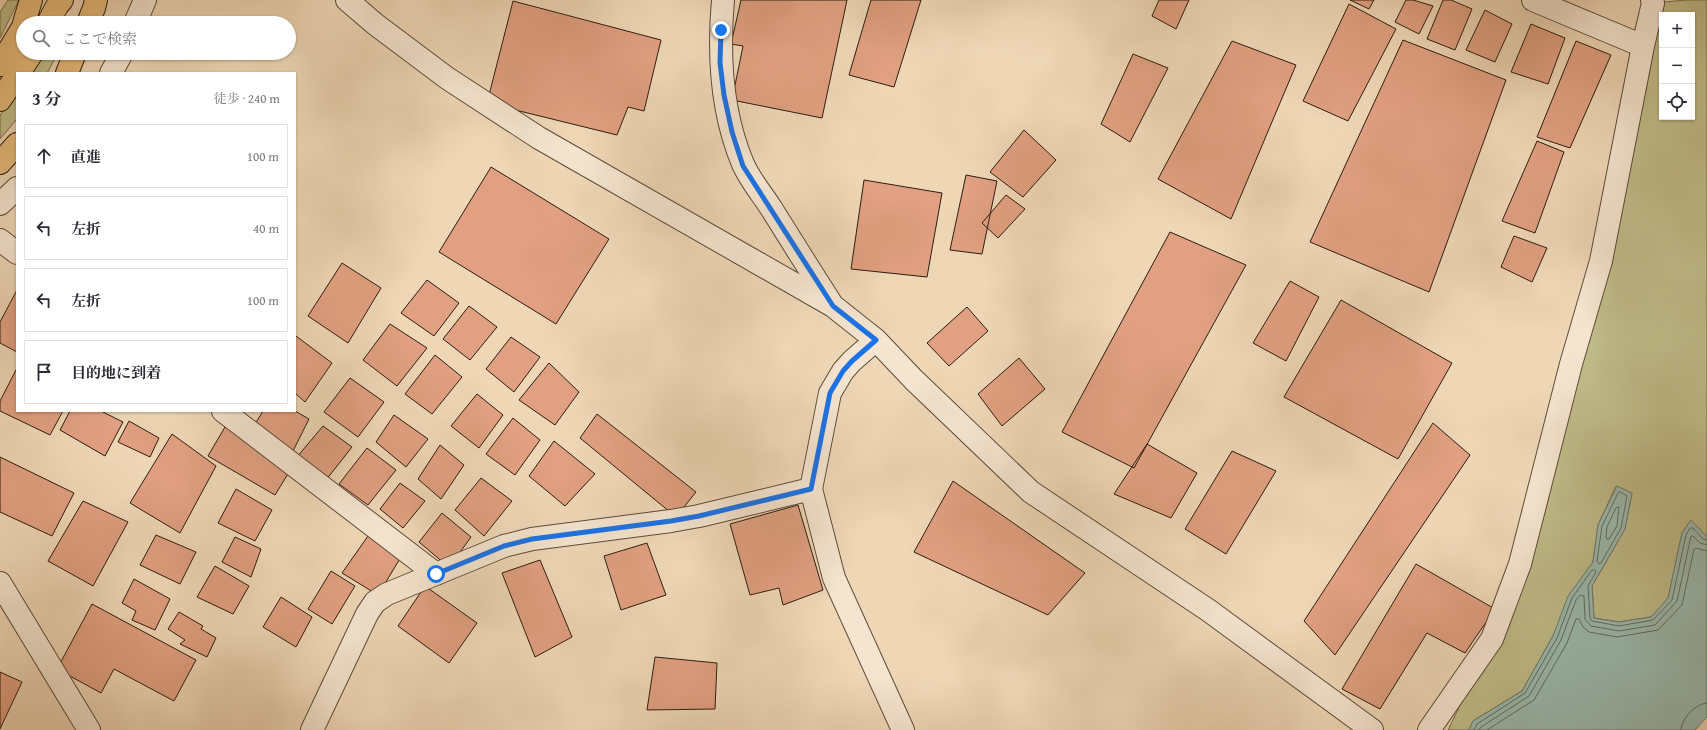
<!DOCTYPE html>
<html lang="ja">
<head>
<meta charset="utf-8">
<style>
	:root { --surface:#fff; --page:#f2f2f3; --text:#2b2b33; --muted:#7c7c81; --line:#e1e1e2 }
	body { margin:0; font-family:"Gentium Book Plus","Noto Serif JP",serif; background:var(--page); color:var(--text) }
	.controls { position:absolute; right:12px; top:12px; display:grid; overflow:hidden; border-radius:0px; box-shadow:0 1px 3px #0004 }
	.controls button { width:36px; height:36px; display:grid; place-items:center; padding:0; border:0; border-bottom:1px solid var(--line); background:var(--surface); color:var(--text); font:20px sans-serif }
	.stop { position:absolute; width:12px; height:12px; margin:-9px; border:3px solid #1a73e8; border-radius:50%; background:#fff }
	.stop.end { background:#1a73e8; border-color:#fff; box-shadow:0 1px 4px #0008 }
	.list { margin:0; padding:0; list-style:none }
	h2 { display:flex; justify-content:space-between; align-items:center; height:52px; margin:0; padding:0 16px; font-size:17px }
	h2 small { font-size:13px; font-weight:400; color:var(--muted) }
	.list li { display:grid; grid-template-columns:26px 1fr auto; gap:12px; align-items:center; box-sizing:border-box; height:64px; margin:0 8px 8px; padding:0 8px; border:1px solid var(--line); border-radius:0px }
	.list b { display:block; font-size:15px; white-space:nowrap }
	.list em { font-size:13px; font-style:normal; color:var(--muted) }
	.icon { flex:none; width:22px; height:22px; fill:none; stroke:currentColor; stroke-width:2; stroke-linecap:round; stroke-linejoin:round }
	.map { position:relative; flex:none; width:1707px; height:730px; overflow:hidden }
	.search { position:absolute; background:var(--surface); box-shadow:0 1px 3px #0004; left:16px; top:16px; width:280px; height:44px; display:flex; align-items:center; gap:10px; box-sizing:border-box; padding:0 14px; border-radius:22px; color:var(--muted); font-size:15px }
	.panel { position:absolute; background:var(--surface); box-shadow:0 1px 3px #0004; left:16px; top:72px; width:280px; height:340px; border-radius:0px }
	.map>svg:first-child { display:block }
</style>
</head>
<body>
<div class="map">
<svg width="1707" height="730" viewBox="0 0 1707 730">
	<rect width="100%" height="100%" fill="#efd7b6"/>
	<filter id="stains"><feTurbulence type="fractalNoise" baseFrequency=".005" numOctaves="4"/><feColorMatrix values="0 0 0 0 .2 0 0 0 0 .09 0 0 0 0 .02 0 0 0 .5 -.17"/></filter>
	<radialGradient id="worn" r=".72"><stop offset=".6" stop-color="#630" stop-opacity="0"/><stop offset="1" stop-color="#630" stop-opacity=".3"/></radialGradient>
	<!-- green -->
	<path fill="#c0bc89" stroke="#766c4c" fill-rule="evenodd" d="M8,0h11l-19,38v-26z
		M1686,0h21v537l-16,-17 -9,13 -14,66 -17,18 -32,5 -25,-4 -2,-32 33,-57 7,-36 -16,-7 -18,39 -5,37 -24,34 -16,40 -31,55 -49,30 -4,9h-21l44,-91 28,-75 133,-561zM1662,15h30v102h-30z
		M42,53h16l-11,20h-15z
		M17,96v23l-17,20v-24z"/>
	<!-- water -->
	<path fill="#9abaaf" stroke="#6e7b6f" d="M1617,486l15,7 -7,36 -33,57 2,32 25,4 32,-5 17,-19 14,-65 9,-13 16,17v180l-12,13h-226l4,-9 49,-30 31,-55 15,-40 25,-34 5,-37z"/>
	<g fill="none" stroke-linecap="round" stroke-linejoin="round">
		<!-- shore -->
		<path stroke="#636c60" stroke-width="1" d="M1620,492l7,4 -6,32 -20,35 -2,1 -2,-3 5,-35 16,-33z
			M1619,507l-2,19 -8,13h-2l-1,-2 1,-10 9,-19z
			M1474,730l3,-6 48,-31 32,-55 15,-40 20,-28h3l1,2 -8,14 2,32 2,3 27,5 34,-6 19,-20 14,-65 4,-7h3l10,11 4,1
			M1479,730l2,-3 48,-31 32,-56 15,-40 4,-5 4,1 1,23 6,7 28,5 36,-6 22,-24 14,-65h2l7,7 7,2
			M1487,730l47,-30 33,-57 9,-24h3l4,8 6,5 28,5 41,-7 24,-25 12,-56 2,-1 11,3
			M1681,730c1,-12 14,-26 26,-27"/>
	</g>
	<!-- building -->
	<path fill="#e1a081" stroke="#2c1d10" d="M741,0h106l-25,118 -90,-18 11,-54 -12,-2z
		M871,0h50l-27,87 -45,-12z
		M1159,0h30l-13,29 -24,-13z
		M1350,0h24l-5,9z
		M1406,0h7l20,6 -14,28 -24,-12z
		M1443,0h8l21,9 -17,41 -28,-11z
		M513,1l148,39 -17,71 -16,-4 -11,28 -130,-32z
		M1349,4l47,25 -48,92 -45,-20z
		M1485,10l27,14 -17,38 -29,-12z
		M1531,24l34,14 -17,46 -37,-12z
		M1403,40l103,40 -77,212 -119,-50z
		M1232,41l64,24 -65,154 -73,-40z
		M1576,41l35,14 -41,93 -33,-11z
		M1133,54l35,14 -38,74 -29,-18z
		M1024,130l32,30 -33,37 -33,-25z
		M1537,141l27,11 -29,81 -33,-12z
		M491,167l118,72 -53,85 -117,-72z
		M966,175l31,6 -15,73 -32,-4z
		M864,180l78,13 -15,84 -76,-8z
		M1006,195l19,14 -27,29 -16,-15z
		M1170,232l76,33 -112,203 -72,-36z
		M1514,236l33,12 -15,34 -31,-15z
		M342,263l39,25 -33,55 -40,-27z
		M427,280l32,23 -25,33 -33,-23z
		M1290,281l29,16 -33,64 -33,-18z
		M17,290v62l-17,-9v-21z
		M1341,300l111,63 -54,96 -114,-62z
		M469,306l28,21 -27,33 -27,-21z
		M967,307l21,24 -39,35 -22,-23z
		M390,324l37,24 -30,38 -34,-26z
		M296,336l36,27 -27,39 -10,-9v-56z
		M511,337l29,20 -26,35 -28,-23z
		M435,355l27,22 -30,37 -27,-20z
		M1019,358l26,31 -43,37 -24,-32z
		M549,363l30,29 -24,33 -36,-25z
		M17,368v43h46l-13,24 -50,-24v-10z
		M350,378l34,24 -26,35 -34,-25z
		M477,394l26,21 -24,33 -28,-22z
		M70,411h31l22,11 -18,34 -45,-26z
		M263,411h32l14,8 -19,38 -43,-20z
		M597,414l99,78 -20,25 -96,-79z
		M394,415l34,24 -22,28 -30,-25z
		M513,418l27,22 -25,35 -29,-21z
		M129,421l30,17 -9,19 -32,-15z
		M1433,423l37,32 -135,200 -31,-34z
		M323,426l29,21 -26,33 -29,-23z
		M225,427l66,42 -16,26 -67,-39z
		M172,434l44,32 -36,67 -50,-30z
		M554,441l41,33 -30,32 -36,-30z
		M1147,444l50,29 -26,45 -57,-24z
		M440,445l24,20 -23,34 -23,-20z
		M367,448l29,22 -28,35 -29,-21z
		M1232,451l44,20 -50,83 -41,-25z
		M0,457l74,36 -22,43 -52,-24z
		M481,478l31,23 -28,35 -29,-26z
		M953,481l132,92 -37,42 -134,-63z
		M400,483l25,18 -22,27 -23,-19z
		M236,489l36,21 -17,31 -37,-18z
		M83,501l45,21 -35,64 -45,-25z
		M798,505l25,85 -40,15 -4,-17 -29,7 -20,-71z
		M442,513l29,24 -23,32 -3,-5 -26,-22z
		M156,535l40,17 -16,32 -40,-19z
		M368,536l33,21 -23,38 -36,-22z
		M235,537l26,12 -10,28 -29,-15z
		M647,543l19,52 -45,15 -17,-54z
		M540,560l32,77 -37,20 -33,-84z
		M1416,564l79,45 -30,44 -38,-20 -47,76 -38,-20z
		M215,566l34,20 -16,28 -36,-17z
		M331,571l24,15 -23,38 -24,-15z
		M134,579l36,20 -15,31 -23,-10 4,-9 -14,-8z
		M425,586l52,37 -28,40 -51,-37z
		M281,597l31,20 -16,30 -33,-20z
		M92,604l104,56 -22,41 -60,-32 -13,24 -44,-24z
		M179,612l24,14 -2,3 15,9 -9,19 -27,-13 5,-4 -17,-11z
		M655,657l62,6 -2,46 -68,1z
		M0,672l22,10 -22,47z"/>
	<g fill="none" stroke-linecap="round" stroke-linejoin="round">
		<defs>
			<path id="minor" d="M347,0l28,24 72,54 92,60 294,168 43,34 38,40 117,112 177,118 164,120
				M723,0c-5,56 -2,112 20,164 7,16 19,30 28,44 20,32 40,64 60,95
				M1533,0l110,46
				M135,23l10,-23
				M111,73l11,-20
				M0,204l17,-16
				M0,240l17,13
				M223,411l213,163
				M811,489l23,89 69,152
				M0,583l89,147
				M312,730l55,-116 8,-12 12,-8 117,-48 28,-7 139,-18 28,-5 112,-27 19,-96 13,-22 9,-10 24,-21
				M1429,730l63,-91 28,-75 51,-200 30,-103 42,-215 10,-43 -1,-3"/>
			<path id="motorway" d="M24,23l7,-23
				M48,23l9,-17 5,-6
				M88,23l6,-15 2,-8
				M0,65l23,-38
				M19,73l13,-20
				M67,73l8,-20
				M0,100l17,-25
				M0,163l17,-19"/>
		</defs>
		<!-- minor casing -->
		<use href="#minor" stroke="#5d4c3a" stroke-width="24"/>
		<!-- motorway casing -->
		<use href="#motorway" stroke="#2c1d10" stroke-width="24"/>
		<!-- minor -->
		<use href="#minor" stroke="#f5e5d0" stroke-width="22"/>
		<!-- motorway -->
		<use href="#motorway" stroke="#e8bc7b" stroke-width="22"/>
	</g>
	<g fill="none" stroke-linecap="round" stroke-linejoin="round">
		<!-- route -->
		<path stroke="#1a73e8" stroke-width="5" d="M436,574l68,-28 28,-7 139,-18 28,-5 112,-27 19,-96 13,-22 9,-10 24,-21 -43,-34 -90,-140 -11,-34 -8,-37 -4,-32 1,-33"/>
	</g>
	<rect width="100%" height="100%" filter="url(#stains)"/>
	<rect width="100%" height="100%" fill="url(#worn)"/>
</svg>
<div class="controls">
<button>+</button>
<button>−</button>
<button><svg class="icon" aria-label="locate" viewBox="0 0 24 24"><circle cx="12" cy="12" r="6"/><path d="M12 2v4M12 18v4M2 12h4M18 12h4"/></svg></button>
</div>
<div class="stop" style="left:436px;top:574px"></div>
<div class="stop end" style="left:721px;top:30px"></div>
<div class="search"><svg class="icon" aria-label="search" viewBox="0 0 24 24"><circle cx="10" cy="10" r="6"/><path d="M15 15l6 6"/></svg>ここで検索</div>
<section class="panel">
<h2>3 分<small>徒歩 · 240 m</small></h2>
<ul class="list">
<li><svg class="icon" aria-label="ahead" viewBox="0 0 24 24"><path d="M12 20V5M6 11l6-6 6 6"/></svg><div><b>直進</b></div><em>100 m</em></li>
<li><svg class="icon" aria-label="left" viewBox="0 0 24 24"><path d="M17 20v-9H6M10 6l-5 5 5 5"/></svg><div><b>左折</b></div><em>40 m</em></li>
<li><svg class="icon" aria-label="left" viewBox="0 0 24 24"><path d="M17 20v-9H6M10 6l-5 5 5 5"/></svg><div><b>左折</b></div><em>100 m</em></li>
<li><svg class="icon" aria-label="arrive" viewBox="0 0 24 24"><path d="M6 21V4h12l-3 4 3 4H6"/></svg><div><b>目的地に到着</b></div></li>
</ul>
</section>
</div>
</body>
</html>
